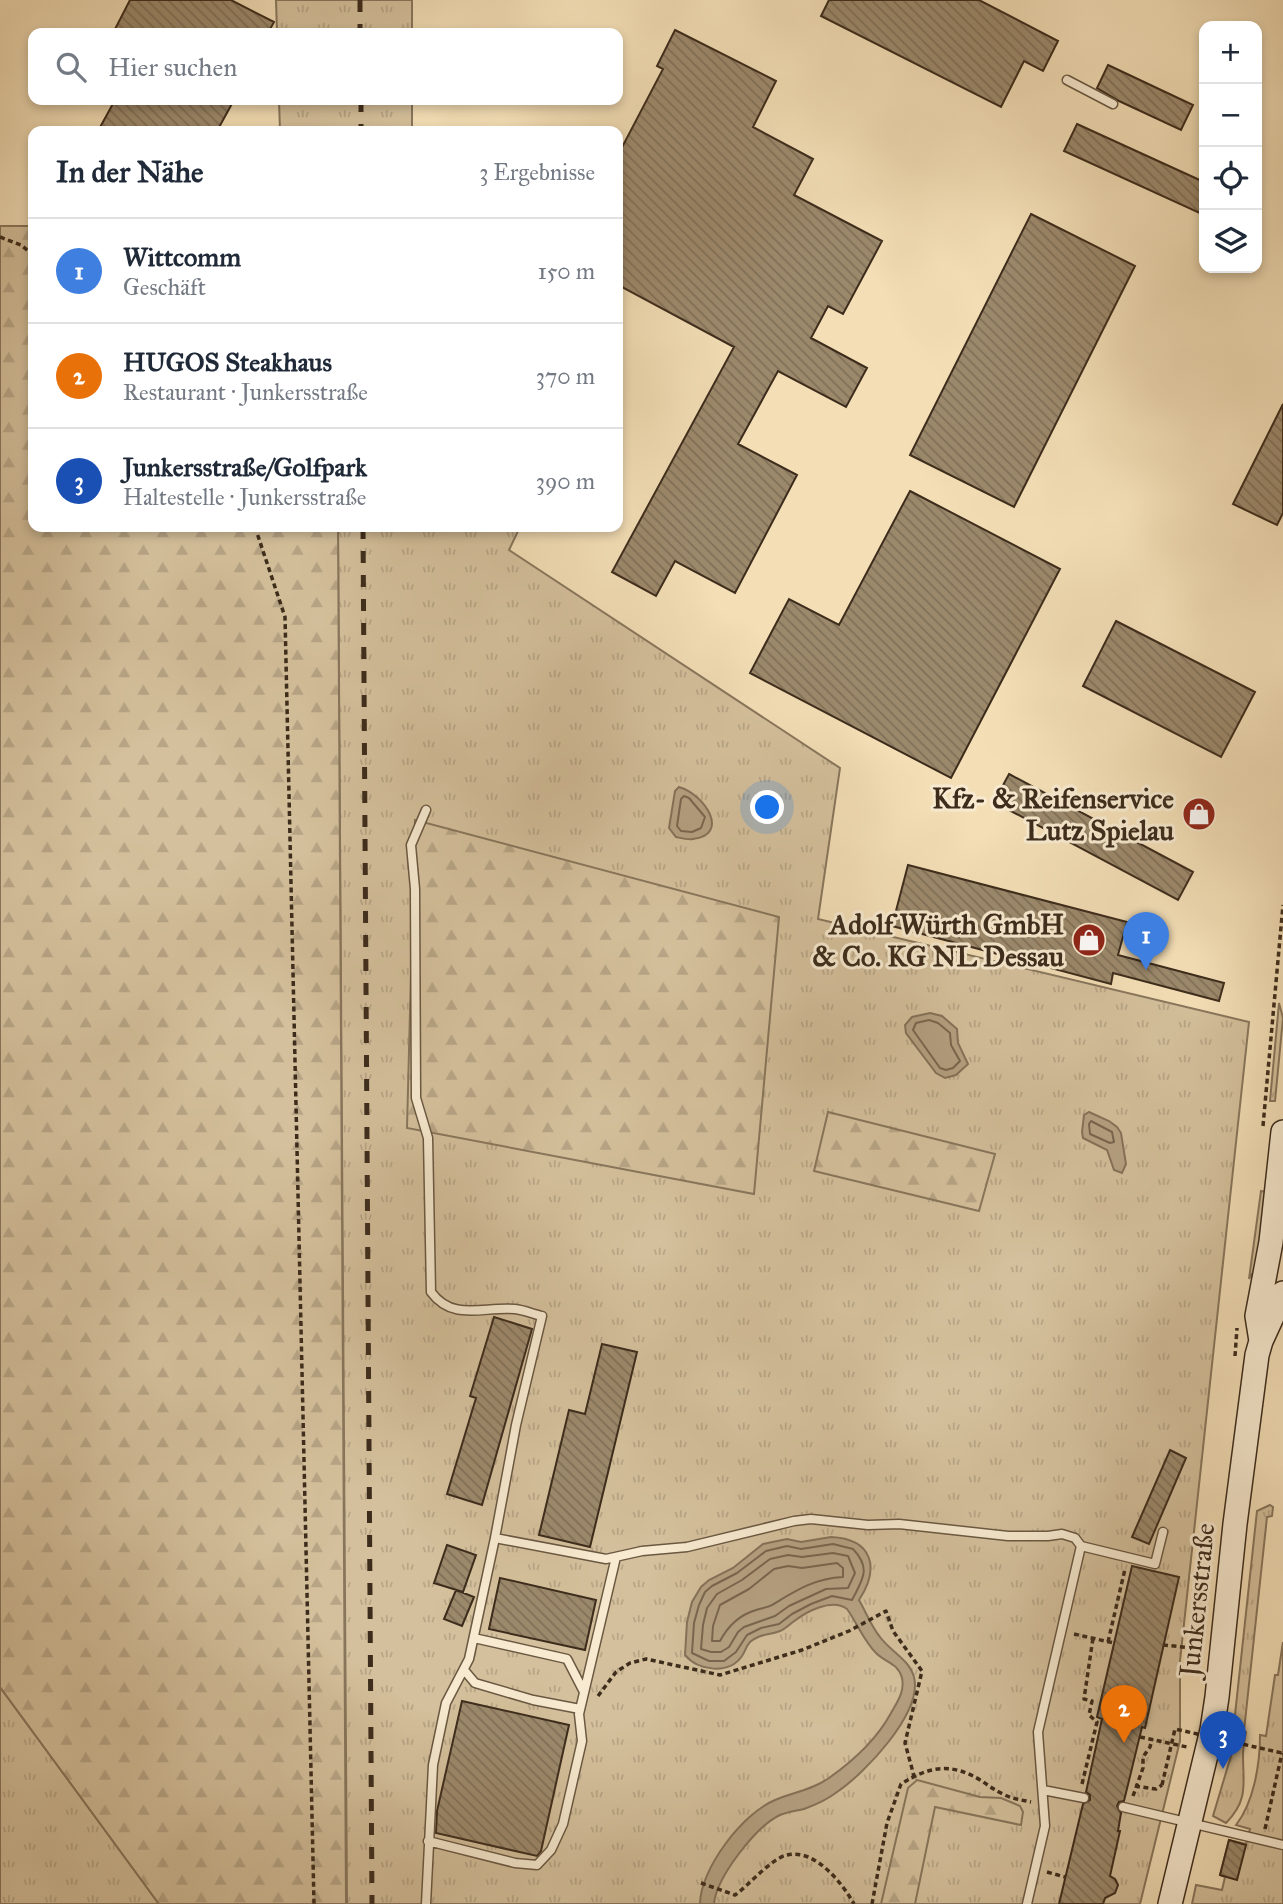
<!DOCTYPE html>
<html lang="de">
<head>
<meta charset="utf-8">
<style>
	:root { --surface:#fff; --page:#f2f2f3; --text:#1f2937; --muted:#747a83; --line:#e0e1e3; --accent:#d93025 }
	body { margin:0; font-family:"IM FELL Great Primer",serif; background:var(--page); color:var(--text) }
	.controls { position:absolute; right:21px; top:21px; display:grid; overflow:hidden; border-radius:14px; box-shadow:0 4px 10px #0003 }
	.controls button { width:63px; height:63px; display:grid; place-items:center; padding:0; border:0; border-bottom:2px solid var(--line); background:var(--surface); color:var(--text); font:35px sans-serif }
	.you { position:absolute; left:768px; top:808px; width:24px; height:24px; margin:-18px; border:5px solid #fff; border-radius:50%; background:#1a73e8; box-shadow:0 0 0 10px #1a73e833 }
	.badge { display:grid; place-items:center; width:46px; height:46px; border-radius:50%; background:var(--accent); color:#fff; font-size:23px; font-weight:700 }
	.pin { position:absolute; translate:-50% -58px; filter:drop-shadow(0 2px 4px #0008) }
	.pin::after { content:''; position:absolute; top:37px; width:24px; height:21px; background:inherit; clip-path:polygon(0 0,100% 0,50% 100%) }
	.list { margin:0; padding:0; list-style:none }
	h2 { display:flex; justify-content:space-between; align-items:center; height:91px; margin:0; padding:0 28px; font-size:30px }
	h2 small { font-size:23px; font-weight:400; color:var(--muted) }
	.list li { display:grid; grid-template-columns:46px 1fr auto; gap:21px; align-items:center; box-sizing:border-box; height:105px; padding:0 28px; border-top:2px solid var(--line) }
	.list b { display:block; font-size:26px; white-space:nowrap }
	.list p { margin:0; font-size:23px; white-space:nowrap; color:var(--muted) }
	.list em { font-size:23px; font-style:normal; color:var(--muted) }
	.icon { flex:none; width:38px; height:38px; fill:none; stroke:currentColor; stroke-width:2; stroke-linecap:round; stroke-linejoin:round }
	.map { position:relative; flex:none; width:1283px; height:1904px; overflow:hidden }
	.search { position:absolute; background:var(--surface); box-shadow:0 4px 10px #0003; left:28px; top:28px; width:595px; height:77px; display:flex; align-items:center; gap:18px; box-sizing:border-box; padding:0 24px; border-radius:14px; color:var(--muted); font-size:26px }
	.panel { position:absolute; background:var(--surface); box-shadow:0 4px 10px #0003; left:28px; top:126px; width:595px; height:406px; border-radius:14px }
	.map>svg:first-child { display:block }
</style>
</head>
<body>
<div class="map">
<svg width="1283" height="1904" viewBox="0 0 1283 1904">
	<defs>
		<pattern id="grass-tufts" width="24" height="20" patternUnits="userSpaceOnUse" patternTransform="scale(1.75)"><rect width="24" height="20" fill="#d4c09c"/><path d="M3 7l-1-3M5 7V3M7 7l1-3M15 17l-1-3M17 17v-4M19 17l1-3" fill="none" stroke="#b7a586"/></pattern>
		<pattern id="forest-firs" width="22" height="20" patternUnits="userSpaceOnUse" patternTransform="scale(1.75)"><rect width="22" height="20" fill="#d4c09c"/><path d="M5 1l3.5 6h-7zM16 11l3.5 6h-7z" fill="#b7a586"/></pattern>
		<pattern id="building-back-hatch" width="6" height="6" patternUnits="userSpaceOnUse" patternTransform="scale(1.75)"><rect width="6" height="6" fill="#9c896c"/><path d="M-1 5l2 2M0 0l6 6M5-1l2 2" fill="none" stroke="#807058"/></pattern>
	</defs>
	<rect width="100%" height="100%" fill="#f3deb6"/>
	<filter id="stains"><feTurbulence type="fractalNoise" baseFrequency=".00286" numOctaves="4"/><feColorMatrix values="0 0 0 0 .2 0 0 0 0 .09 0 0 0 0 .02 0 0 0 .5 -.17"/></filter>
	<radialGradient id="worn" r=".72"><stop offset=".6" stop-color="#630" stop-opacity="0"/><stop offset="1" stop-color="#630" stop-opacity=".3"/></radialGradient>
	<!-- grass -->
	<path fill="url(#grass-tufts)" stroke="#88765c" stroke-width="2" d="M276,0h136v33h-135z
		M279,100h133v31h-132z
		M338,527h182l-11,23 331,218 -22,151 431,103 -69,639v80l-40,163h-793z
		M1279,1003l4,15 -8,83h-5z
		M1261,1191l5,1 -9,67 -2,10 -6,10z
		M1270,1505l3,2 -1,9 -5,1 -23,214 2,1c-1,7 -3,15 -3,23 0,28 6,45 -17,68l-13,-7 23,-77 -2,-15 23,-213z
		M1283,1642v262h-91l4,-19 26,5 3,-13 -5,-2 9,-35 17,4 4,-15 -14,-4c18,-23 24,-61 24,-90l6,1 9,-61h3z
		M0,1687l159,217h-159z"/>
	<!-- forest -->
	<path fill="url(#forest-firs)" stroke="#88765c" stroke-width="2" d="M0,226h33v301h305l8,1377h-187l-159,-217z
		M415,820l364,97 -25,277 -347,-66z
		M828,1112l167,42 -16,57 -165,-40z
		M917,1780l63,17 21,1 19,8 3,6 -2,13 -86,-18 -20,97h-34l27,-116z"/>
	<!-- water -->
	<path fill="#b5a182" stroke="#857259" stroke-width="2" d="M679,787c27,8 51,48 14,52 -5,1 -12,-1 -17,-2l-7,-9 6,-37z
		M930,1013l12,3 15,13 1,14 10,21 -12,11 -11,3 -9,-5 -30,-40 -1,-8 7,-8z
		M1089,1112l20,9 8,6 4,6 5,31 -4,9 -8,-3 -7,-20 -24,-12 -1,-6 2,-17z
		M831,1537c42,2 49,31 28,63 7,12 12,26 21,37 10,14 29,22 34,40 9,36 -50,97 -77,115 -9,7 -22,13 -33,17 -8,2 -18,3 -26,7 -23,12 -62,62 -64,88h-14c0,-35 43,-91 75,-104 19,-8 37,-10 54,-22 24,-17 48,-39 62,-65 6,-11 14,-21 11,-35 -4,-15 -16,-15 -26,-25 -12,-12 -19,-30 -29,-44 -15,-11 -40,2 -54,13 -4,3 -8,7 -13,9 -10,4 -22,3 -30,11 -4,4 -5,10 -8,14 -13,19 -44,15 -57,-1l2,-33 5,-20 9,-15 8,-7 24,-12 30,-24 24,-5 14,3z"/>
	<g fill="none" stroke-linecap="round" stroke-linejoin="round">
		<!-- shore -->
		<path stroke="#79664f" stroke-width="2" d="M684,796l5,2 16,19 -4,11 -9,4 -11,-1 -4,-5 4,-27z
			M929,1020l9,3 12,10 1,12 9,16 -7,7 -7,2 -6,-2 -27,-38 3,-7z
			M1091,1121l21,11 2,10 -4,1 -20,-9 -1,-10z
			M833,1544l20,5c19,20 9,31 -1,51l-20,-4 -21,8 -19,10 -13,10 -18,4 -14,7 -11,17 -12,9h-15l-17,-8 2,-30 5,-18 6,-13 7,-6 25,-13 29,-22 21,-5 14,3z
			M833,1553l15,3 7,17 -7,15 -22,1 -37,17 -14,10 -31,11 -6,5 -9,15 -8,5h-10l-10,-3 2,-24 4,-17 10,-14 25,-14 28,-21 18,-4 14,2z
			M837,1563l6,5v9c-28,1 -48,14 -71,28 -5,3 -11,3 -16,5 -17,5 -28,16 -36,31h-8l1,-15 7,-21 29,-16 25,-20 14,-3 14,2z"/>
	</g>
	<!-- building -->
	<path fill="url(#building-back-hatch)" stroke="#3d2c1c" stroke-width="2" d="M130,0h101l43,22 -6,11h-155z
		M829,0h150l79,41 -15,30 -19,-10 -23,46 -180,-91z
		M675,30l101,51 -23,46 60,32 -19,36 88,46 -39,73 -15,-8 -17,32 56,30 -21,39 -68,-36 -40,73 59,31 -62,118 -60,-32 -19,35 -44,-24 122,-225 -116,-62v-130l45,-86 -6,-3z
		M1108,65l85,40 -12,25 -62,-29 -22,-13z
		M115,100h119l-17,31h-119z
		M1077,124l127,58v33l-140,-64z
		M1031,214l104,52 -121,241 -104,-52z
		M1283,404v109l-6,12 -44,-21z
		M910,491l150,78 -109,209 -201,-105 39,-74 50,26z
		M1116,621l139,71 -34,65 -138,-71z
		M1009,774l184,98 -15,28 -184,-98z
		M908,865l219,57 -9,33 106,28 -5,18 -106,-28 -2,11 -219,-58z
		M494,1317l38,12 -50,176 -35,-11 29,-96 -6,-2z
		M602,1344l35,8 -47,195 -51,-12 30,-125 16,4z
		M1170,1450l16,8 -37,86 -17,-7z
		M447,1545l29,10 -13,37 -29,-9z
		M1132,1566l47,11 -34,151 -3,-1 -18,74 -5,1 -2,4 4,7 -3,18h2l-10,45 5,3 3,6 -3,8 -10,5 -2,6h-44l24,-100 7,-4v-5l-4,-3 16,-73 -5,-2z
		M500,1578l96,22 -11,50 -96,-21z
		M456,1590l18,7 -12,29 -18,-7z
		M462,1701l107,24 -28,126 -4,5 -101,-23 1,-22z
		M1229,1840l17,5 -9,35 -17,-5z"/>
	<g fill="none" stroke-linecap="round" stroke-linejoin="round">
		<defs>
			<path id="service" d="M1067,80l46,24
				M426,810l-15,35 4,44 1,209 12,40 3,154c22,30 53,14 84,17 9,1 18,5 27,7l-26,109 -21,113 -26,121 -23,44 -13,62 -7,139
				M495,1538l111,21 36,-8 45,-4 107,-26 17,-2 57,6 31,-1 109,12h40l14,-2 13,4 6,8
				M474,1638l93,21 17,33
				M464,1670l11,13 58,17 47,9
				M1043,1790l41,8
				M1123,1807l160,38
				M428,1841l87,22 22,2 14,-15 12,-26 19,-83 -3,-27 37,-157
				M1027,1904l18,-78 -7,-94 43,-186 74,18 8,-32"/>
			<path id="secondary" d="M1261,1341l-4,-25 14,-74 12,-110
				M1170,1904l42,-174 5,-33 18,-173 22,-169 4,-14 22,-48"/>
		</defs>
		<!-- service casing -->
		<use href="#service" stroke="#6a5842" stroke-width="11"/>
		<!-- secondary casing -->
		<use href="#secondary" stroke="#3d2c1c" stroke-width="26"/>
		<!-- path -->
		<path stroke="#3d2c1c" stroke-width="3.5" stroke-dasharray="5 3.5" stroke-linecap="butt" d="M0,237l21,8 12,10
			M255,527l30,90 29,1287
			M1263,1126l20,-221
			M1235,1356l2,-28
			M1074,1634l40,9
			M1108,1642l17,-73
			M1163,1645l40,4
			M598,1696l18,-24 14,-9 16,-4 74,16 82,-25 47,-19 37,-20 7,20 29,40 -17,72 9,33
			M1140,1737l47,10
			M1082,1784l15,-62 -8,-7 3,-14 -8,-2 9,-61
			M1135,1786l21,3 6,-4
			M1133,1796l10,-28v-11l7,-10 2,-8
			M1265,1829l17,-76
			M1047,1872l18,5
			M701,1883l34,12c14,-10 37,-37 52,-40 28,-7 56,29 67,49
			M872,1904l15,-81 14,-39c29,-18 50,-22 81,-3 7,5 14,10 23,14 8,4 17,5 26,7"/>
		<!-- service -->
		<use href="#service" stroke="#f7ead0" stroke-width="8"/>
		<!-- secondary -->
		<use href="#secondary" stroke="#f7ead0" stroke-width="23"/>
		<!-- rail -->
		<path stroke="#3d2c1c" stroke-width="5" stroke-dasharray="12 12" stroke-linecap="butt" d="M360,0v33
			M361,100v31
			M363,527l9,1377"/>
		<!-- path-bridge -->
		<path stroke="#3d2c1c" stroke-width="3.5" stroke-dasharray="5 3.5" stroke-linecap="butt" d="M1162,1785l13,-56 107,24"/>
	</g>
	<!-- icons -->
	<defs>
		<symbol id="shop-disc" viewBox="-11 -11 22 22"><circle r="9.5" fill="#8f2418" stroke="#f7ead0"/><path d="M-5-2.5h2.3a2.7 3.5 0 0 1 5.4 0H5L5.5 6h-11ZM-1.5-2.5h3a1.5 2.3 0 0 0-3 0Z" fill="#fff"/></symbol>
	</defs>
	<g fill-rule="evenodd">
		<use href="#shop-disc" x="1180" y="795" width="38" height="38"/>
		<use href="#shop-disc" x="1070" y="921" width="38" height="38"/>
	</g>
	<g text-anchor="middle" dominant-baseline="central" stroke-width="6" stroke-linejoin="round" paint-order="stroke">
		<!-- poi labels -->
		<g font-size="28" font-weight="bold" fill="#3d2c1c" stroke="#f7ead0" text-anchor="end">
			<text x="1174" y="798">Kfz- &amp; Reifenservice<tspan x="1174" dy="32">Lutz Spielau</tspan></text>
			<text x="1064" y="924">Adolf Würth GmbH<tspan x="1064" dy="32">&amp; Co. KG NL Dessau</tspan></text>
		</g>
		<!-- street labels -->
		<g font-size="28" fill="#3d2c1c" stroke="#f7ead0">
			<text transform="translate(1197 1600) rotate(-84)">Junkersstraße</text>
		</g>
	</g>
	<rect width="100%" height="100%" filter="url(#stains)"/>
	<rect width="100%" height="100%" fill="url(#worn)"/>
</svg>
<div class="controls">
<button>+</button>
<button>−</button>
<button><svg class="icon" aria-label="locate" viewBox="0 0 24 24"><circle cx="12" cy="12" r="6"/><path d="M12 2v4M12 18v4M2 12h4M18 12h4"/></svg></button>
<button><svg class="icon" aria-label="layers" viewBox="0 0 24 24"><path d="M12 4l9 5-9 5-9-5zM3 14l9 5 9-5"/></svg></button>
</div>
<div class="you"></div>
<div class="pin badge" style="left:1146px;top:970px;background:#3f7fe0">1</div>
<div class="pin badge" style="left:1124px;top:1743px;background:#e8710a">2</div>
<div class="pin badge" style="left:1223px;top:1769px;background:#1a4fb4">3</div>
<div class="search"><svg class="icon" aria-label="search" viewBox="0 0 24 24"><circle cx="10" cy="10" r="6"/><path d="M15 15l6 6"/></svg>Hier suchen</div>
<section class="panel">
<h2>In der Nähe<small>3 Ergebnisse</small></h2>
<ul class="list">
<li><span class="badge" style="background:#3f7fe0">1</span><div><b>Wittcomm</b><p>Geschäft</p></div><em>150 m</em></li>
<li><span class="badge" style="background:#e8710a">2</span><div><b>HUGOS Steakhaus</b><p>Restaurant · Junkersstraße</p></div><em>370 m</em></li>
<li><span class="badge" style="background:#1a4fb4">3</span><div><b>Junkersstraße/Golfpark</b><p>Haltestelle · Junkersstraße</p></div><em>390 m</em></li>
</ul>
</section>
</div>
</body>
</html>
